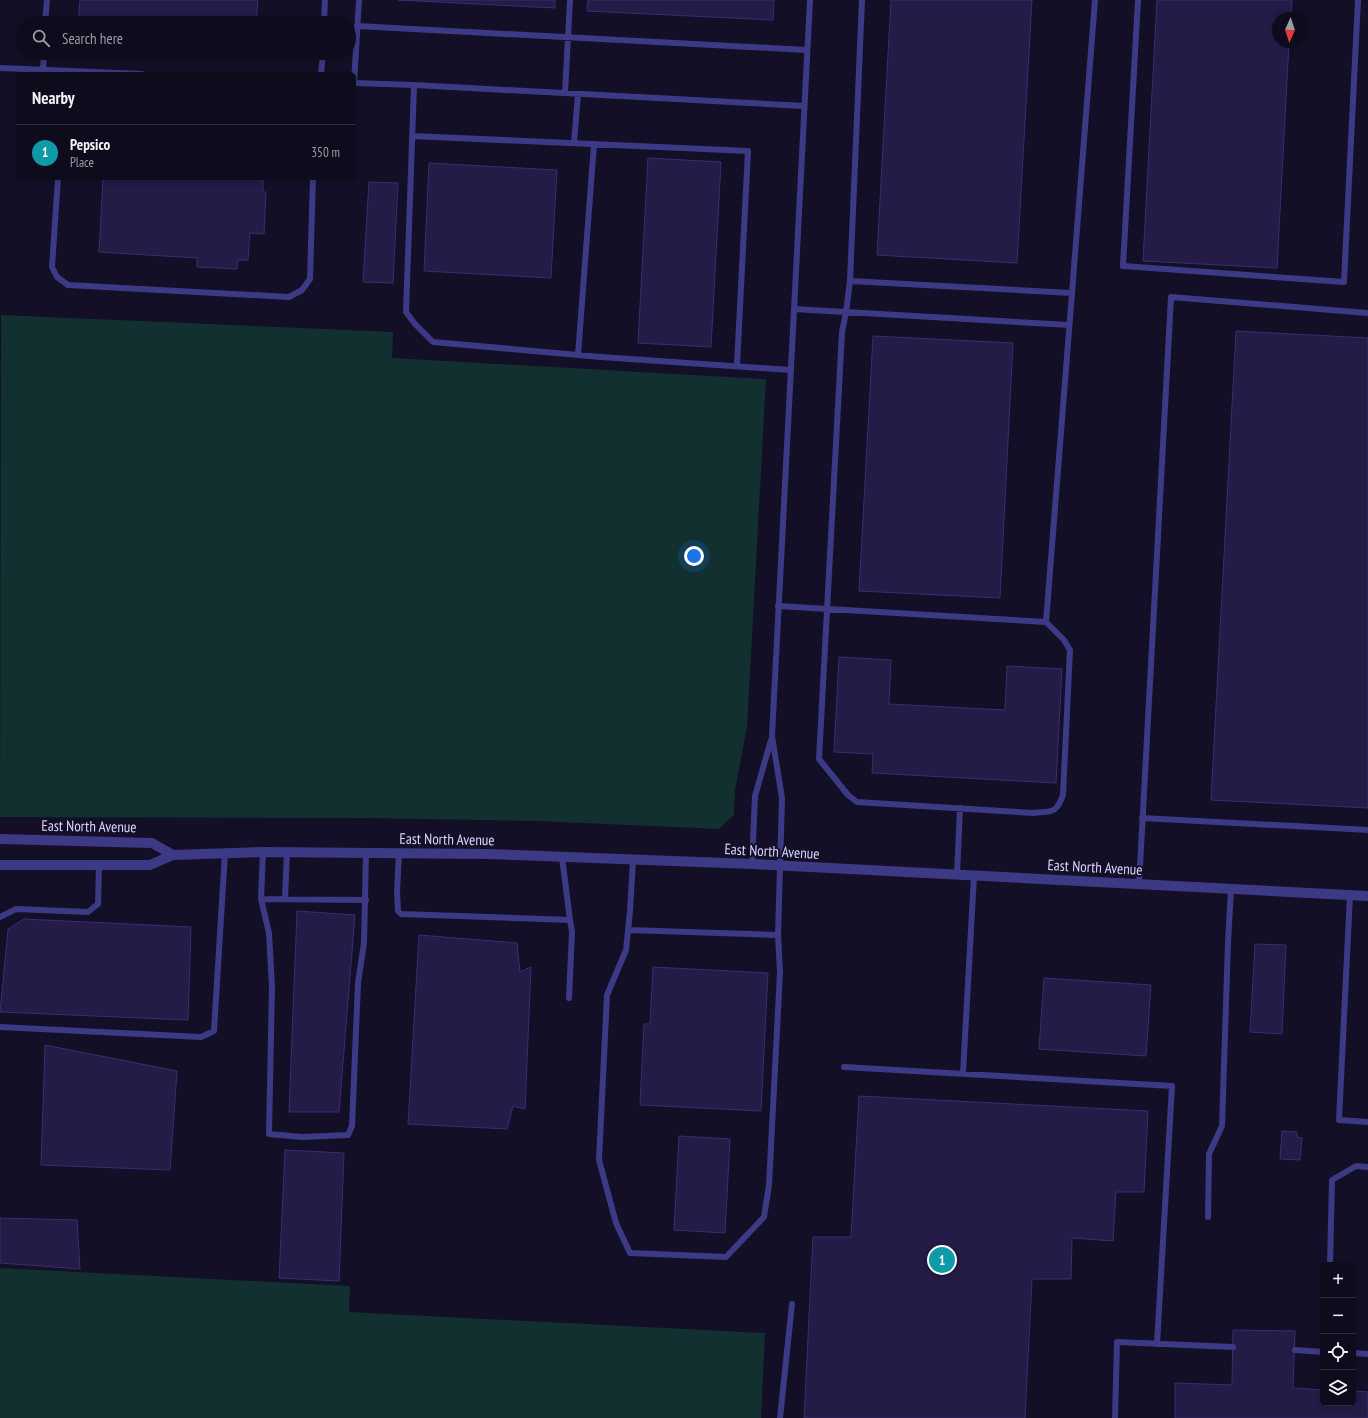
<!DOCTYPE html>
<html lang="en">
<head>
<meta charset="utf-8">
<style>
	:root { --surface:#0e0b1c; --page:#171425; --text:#f1f3f6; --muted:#9b9ba3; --line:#2e2b3b; --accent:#ea580c }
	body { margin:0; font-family:"PT Sans Narrow",sans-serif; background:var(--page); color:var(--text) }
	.controls { position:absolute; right:12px; bottom:12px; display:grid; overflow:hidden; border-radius:6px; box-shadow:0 2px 6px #0003 }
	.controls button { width:36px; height:36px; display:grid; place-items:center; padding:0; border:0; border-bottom:1px solid var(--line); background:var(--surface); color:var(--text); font:20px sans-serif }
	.compass { position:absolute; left:1272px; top:12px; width:36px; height:36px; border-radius:50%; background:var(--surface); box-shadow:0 2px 6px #0003; rotate:183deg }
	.you { position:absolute; left:694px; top:556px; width:14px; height:14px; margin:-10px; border:3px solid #fff; border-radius:50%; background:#1a73e8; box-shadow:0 0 0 6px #1a73e833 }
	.badge { display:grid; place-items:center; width:26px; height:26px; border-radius:50%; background:var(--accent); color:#fff; font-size:13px; font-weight:700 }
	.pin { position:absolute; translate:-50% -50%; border:2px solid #fff; box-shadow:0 1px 4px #0006 }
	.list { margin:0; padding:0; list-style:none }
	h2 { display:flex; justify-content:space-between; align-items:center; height:52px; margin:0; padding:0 16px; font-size:17px }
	h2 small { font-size:13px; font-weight:400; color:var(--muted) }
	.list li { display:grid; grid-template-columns:26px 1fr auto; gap:12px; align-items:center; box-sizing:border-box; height:56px; padding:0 16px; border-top:1px solid var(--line) }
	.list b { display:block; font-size:15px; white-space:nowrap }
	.list p { margin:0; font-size:13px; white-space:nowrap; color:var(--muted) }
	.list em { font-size:13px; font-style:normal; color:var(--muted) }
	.icon { flex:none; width:22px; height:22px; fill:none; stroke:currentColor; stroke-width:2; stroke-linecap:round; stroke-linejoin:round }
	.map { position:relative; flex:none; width:1368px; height:1418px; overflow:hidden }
	.search { position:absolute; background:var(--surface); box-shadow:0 2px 6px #0003; left:16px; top:16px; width:340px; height:44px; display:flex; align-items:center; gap:10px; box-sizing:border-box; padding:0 14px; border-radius:22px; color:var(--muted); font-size:15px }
	.panel { position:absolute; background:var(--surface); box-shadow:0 2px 6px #0003; left:16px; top:72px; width:340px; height:108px; border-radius:6px }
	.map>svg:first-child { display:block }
</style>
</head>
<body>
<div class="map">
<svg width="1368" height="1418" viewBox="0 0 1368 1418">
	<rect width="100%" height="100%" fill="#130f26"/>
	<!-- green -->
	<path fill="#12302f" d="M1,315l392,17 -1,26 374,21 -19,348 -12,63 -1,25 -15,14 -182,-8 -172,-3 -365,-1z
		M0,1268l350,18 -1,26 416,21 -4,85h-761z"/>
	<!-- building -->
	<path fill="#241b47" stroke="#3b2d73" d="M80,0h178l-2,23h-178z
		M398,0h157v8z
		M588,0h186l-1,20 -186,-9z
		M891,0h141l-15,263 -140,-8z
		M1157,0h135l-1,18h-13v24h11l-12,226 -134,-7z
		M648,158l73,4 -10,185 -73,-4z
		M429,163l128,7 -6,108 -127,-7z
		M103,178h130l30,2v12h3l-2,42 -14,-1 -2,27h-10l-1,9 -40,-2v-9l-98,-6z
		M369,182l29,1 -5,100 -30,-1z
		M1236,331l132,7v470l-157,-8z
		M873,336l140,7 -13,255 -141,-7z
		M839,657l52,3 -2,44 116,6 2,-44 55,3 -6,114 -184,-10 1,-19 -39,-2z
		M297,911l58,4 -16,197h-50z
		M24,919l167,8 -3,93 -188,-8 8,-83z
		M419,935l98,8 3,29 11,-5 -6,142 -12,-3 -6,23 -99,-5z
		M1255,944l31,1 -4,89 -32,-2z
		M653,967l115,6 -7,138 -121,-6 4,-81h6z
		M1044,978l107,7 -5,71 -107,-7z
		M45,1045l132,26 -7,99 -129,-5z
		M859,1096l289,15 -4,81h-28l-3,49 -41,-3 -1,41h-39l-7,139h-221l9,-181h38z
		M1282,1131l15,1v5l5,1 -2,22 -20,-1z
		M679,1136l51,3 -5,94 -51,-3z
		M285,1150l59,3 -5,128 -60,-3z
		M0,1218l77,2 3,49 -80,-6z
		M1233,1330l62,1 -2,57 30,2v13h30v-12l15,1v26h-193v-35l57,2z"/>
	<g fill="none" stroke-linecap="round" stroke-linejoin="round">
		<!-- service -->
		<path stroke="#3d3a85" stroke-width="6" d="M359,0l-5,83 60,2 390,21
			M862,0l-12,281 222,12 23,-293
			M1138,0l-15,266 221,16 14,-282
			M45,23l2,-23
			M324,23l1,-23
			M357,26l450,24
			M0,68l142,6
			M43,70l1,-17
			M321,74l2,-21
			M414,85l-8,227 9,12 18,18 168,15 190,13
			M565,93l5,-93
			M412,136l336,15 -11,214
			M574,143l4,-49
			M58,178l-6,89 5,10 11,8 221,12 13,-7 8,-11 3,-101
			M850,281l-4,31 -4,20 -23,427 29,36 9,7 177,11c18,-2 22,1 29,-18l7,-145 -6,-10 -18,-18
			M794,309l275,16
			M578,355l16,-211
			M778,606l268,16 26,-329
			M1142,818l226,12
			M263,852l-2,47 8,34 3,53 -3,148 33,3 46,-2 4,-9 6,-143 6,-40 2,-90
			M399,853l-2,39 1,19 3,3 169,6 -8,-63
			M633,860l-3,51 -4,39 -19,45 -8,165 17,63 14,30 96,4 38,-40 5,-32 11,-213 -2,-37 4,-137 -10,-62 38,-736
			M752,864l3,-68 16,-56
			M957,875l3,-67
			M1139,885l32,-588 197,16
			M1350,895l-11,225 29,2
			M261,899l105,1
			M285,899l2,-47
			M0,917l16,-8 72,3 10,-8 1,-39
			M628,930l150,5
			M569,998l3,-66 -2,-12
			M0,1027l201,10 13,-6 11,-178
			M844,1067l328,19 -15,258
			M963,1073l11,-197
			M1208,1217l1,-63 13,-28 6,-183 3,-54
			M1330,1265l2,-85 24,-14 12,1
			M1295,1350l28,2
			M1353,1353l15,1
			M780,1418l12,-114
			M1115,1418l2,-76 116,5"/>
		<!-- tertiary -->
		<path stroke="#3d3a85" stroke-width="10" d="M0,839l152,4 21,12
			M0,865h150l23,-10 90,-3 224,2 265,10 616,32"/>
	</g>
	<g text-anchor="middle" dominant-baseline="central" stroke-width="4" stroke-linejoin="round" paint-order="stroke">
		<!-- street labels -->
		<g font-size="15" fill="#d9d4ff" stroke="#130f26">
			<text transform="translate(89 826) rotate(1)">East North Avenue</text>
			<text transform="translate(447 839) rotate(1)">East North Avenue</text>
			<text transform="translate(772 851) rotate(3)">East North Avenue</text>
			<text transform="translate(1095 867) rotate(3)">East North Avenue</text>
		</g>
	</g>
</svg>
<div class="controls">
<button>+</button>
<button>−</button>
<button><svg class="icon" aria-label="locate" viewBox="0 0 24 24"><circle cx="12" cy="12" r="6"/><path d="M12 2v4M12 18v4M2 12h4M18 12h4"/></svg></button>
<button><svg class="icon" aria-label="layers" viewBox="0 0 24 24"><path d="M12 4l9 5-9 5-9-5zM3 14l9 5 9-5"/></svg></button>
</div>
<svg class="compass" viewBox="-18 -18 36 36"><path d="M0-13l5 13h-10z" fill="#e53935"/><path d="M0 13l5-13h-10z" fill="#9b9ba3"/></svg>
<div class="you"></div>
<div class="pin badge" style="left:942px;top:1260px;background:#0f9aa8">1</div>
<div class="search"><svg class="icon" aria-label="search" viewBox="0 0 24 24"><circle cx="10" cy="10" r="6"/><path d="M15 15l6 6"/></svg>Search here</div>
<section class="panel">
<h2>Nearby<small></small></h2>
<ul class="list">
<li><span class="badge" style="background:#0f9aa8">1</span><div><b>Pepsico</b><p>Place</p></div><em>350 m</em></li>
</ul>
</section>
</div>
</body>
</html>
